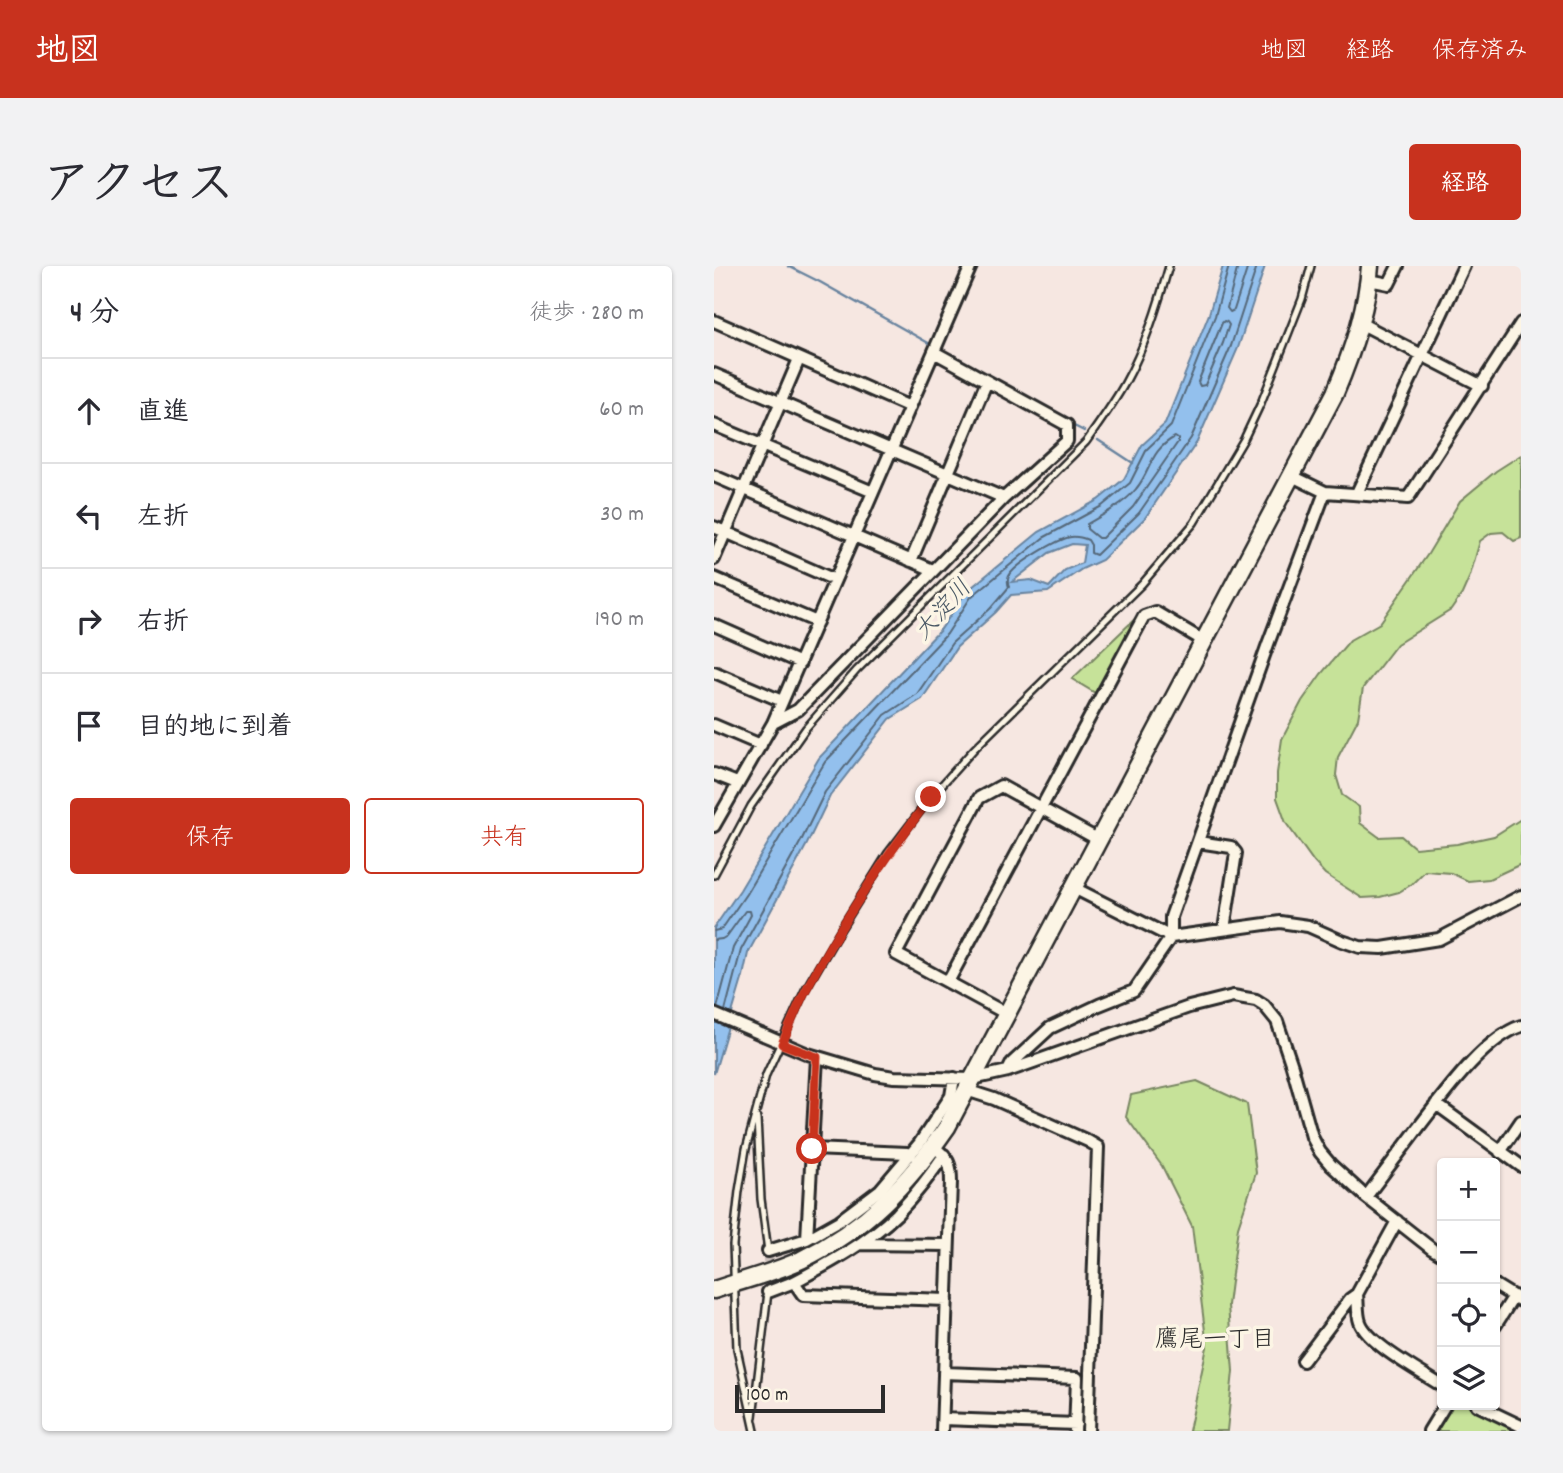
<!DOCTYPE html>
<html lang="ja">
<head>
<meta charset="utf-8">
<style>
	:root { --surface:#fff; --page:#f2f2f3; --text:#2b2b33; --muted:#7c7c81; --line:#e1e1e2; --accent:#c8321e }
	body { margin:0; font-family:Dekko,"Klee One",sans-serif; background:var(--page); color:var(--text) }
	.controls { position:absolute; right:21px; bottom:21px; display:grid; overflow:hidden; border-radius:7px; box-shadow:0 2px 5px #0004 }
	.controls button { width:63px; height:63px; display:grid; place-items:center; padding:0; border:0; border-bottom:2px solid var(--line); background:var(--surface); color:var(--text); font:35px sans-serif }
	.scale { position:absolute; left:21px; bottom:18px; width:150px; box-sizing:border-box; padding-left:7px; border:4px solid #2b2b2b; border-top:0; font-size:19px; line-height:24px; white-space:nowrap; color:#2b2b2b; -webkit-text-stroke:5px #fcf5e5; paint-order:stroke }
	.stop { position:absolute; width:21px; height:21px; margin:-16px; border:5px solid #c8321e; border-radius:50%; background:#fff }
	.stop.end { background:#c8321e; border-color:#fff; box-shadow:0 2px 7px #0008 }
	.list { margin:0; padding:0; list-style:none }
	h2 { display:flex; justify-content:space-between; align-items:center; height:91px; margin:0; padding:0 28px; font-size:30px }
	h2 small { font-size:23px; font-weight:400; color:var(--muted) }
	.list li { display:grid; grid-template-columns:46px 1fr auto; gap:21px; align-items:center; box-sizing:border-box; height:105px; padding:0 28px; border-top:2px solid var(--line) }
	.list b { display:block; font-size:26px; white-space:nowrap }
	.list em { font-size:23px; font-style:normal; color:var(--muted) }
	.actions { display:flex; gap:14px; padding:21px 28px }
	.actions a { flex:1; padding:16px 0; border:2px solid var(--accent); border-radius:7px; text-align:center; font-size:24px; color:var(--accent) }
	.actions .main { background:var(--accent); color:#fff }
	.icon { flex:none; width:38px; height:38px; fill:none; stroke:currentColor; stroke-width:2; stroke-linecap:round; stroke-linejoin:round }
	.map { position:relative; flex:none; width:807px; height:1165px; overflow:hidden; border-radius:7px }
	header { display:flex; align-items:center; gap:42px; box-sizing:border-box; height:98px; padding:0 35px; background:var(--accent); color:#fff }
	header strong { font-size:33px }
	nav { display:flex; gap:38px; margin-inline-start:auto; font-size:24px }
	.intro { display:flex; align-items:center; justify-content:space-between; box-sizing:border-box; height:168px; padding:0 42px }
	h1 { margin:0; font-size:49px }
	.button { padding:18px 32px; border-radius:7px; background:var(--accent); color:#fff; font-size:24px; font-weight:700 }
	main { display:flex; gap:42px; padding:0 42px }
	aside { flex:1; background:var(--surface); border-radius:7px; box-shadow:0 2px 5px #0004 }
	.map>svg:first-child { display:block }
</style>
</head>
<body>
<header>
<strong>地図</strong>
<nav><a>地図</a><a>経路</a><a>保存済み</a></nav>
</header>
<div class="intro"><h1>アクセス</h1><a class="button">経路</a></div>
<main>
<aside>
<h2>4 分<small>徒歩 · 280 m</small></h2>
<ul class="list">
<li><svg class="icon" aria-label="ahead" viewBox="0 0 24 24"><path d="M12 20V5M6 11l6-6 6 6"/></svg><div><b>直進</b></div><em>60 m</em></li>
<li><svg class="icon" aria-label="left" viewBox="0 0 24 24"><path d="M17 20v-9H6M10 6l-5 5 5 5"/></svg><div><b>左折</b></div><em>30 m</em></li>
<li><svg class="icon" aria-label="right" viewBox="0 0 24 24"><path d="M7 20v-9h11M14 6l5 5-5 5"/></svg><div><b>右折</b></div><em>190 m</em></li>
<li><svg class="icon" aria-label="arrive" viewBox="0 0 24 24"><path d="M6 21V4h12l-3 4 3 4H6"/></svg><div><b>目的地に到着</b></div></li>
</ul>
<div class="actions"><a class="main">保存</a><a>共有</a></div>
</aside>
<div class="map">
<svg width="807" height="1165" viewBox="0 0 807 1165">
	<rect width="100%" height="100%" fill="#f6e7e1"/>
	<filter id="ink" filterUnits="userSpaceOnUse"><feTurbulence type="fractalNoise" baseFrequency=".0143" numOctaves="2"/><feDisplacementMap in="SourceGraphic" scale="14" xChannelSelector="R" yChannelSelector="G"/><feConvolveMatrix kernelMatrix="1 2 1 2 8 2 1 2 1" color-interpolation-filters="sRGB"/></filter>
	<g filter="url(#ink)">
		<!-- green -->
		<path fill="#c6e299" stroke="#788662" stroke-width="2" d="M807,189v83l-7,3 -11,-9 -12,1 -11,8 -10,35 -8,18 -11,16 -54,34 -34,44 -5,31 -20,38 -2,18 6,20 17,12 1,16 19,14 22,-1 14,12 42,-4 37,-8 27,-17v45l-32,15 -21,2 -17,-8 -26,-2 -13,13 -13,8 -19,5 -18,1 -37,-24 -11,-12 -28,-39 -9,-25v-25l5,-34 20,-38 19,-27 29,-34 30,-17 48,-69 32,-53 36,-30z
			M426,348l-43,80 -25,-15z
			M483,815l50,23 9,69 -18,54 -10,78 5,66 -6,60h-38l18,-84 -15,-121 -30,-60 -36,-49 5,-22z
			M736,1139h21l50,25v1h-88z"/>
		<!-- water -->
		<path fill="#93c0ed" stroke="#69849f" stroke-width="2" fill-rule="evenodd" d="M509,0h42l-27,82 -41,94 -52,76 -43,42 -20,9 -34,23 -37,3 -15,17 -39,35 -35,52 -32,20 -60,77 -23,48 -59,109 -5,23 -29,98v-146l26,-38 79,-132 122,-129 25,-37 73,-60 59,-32 26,-21 18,-34 23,-21 44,-110zM358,278l13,1 -3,18 -17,7 -16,17 -18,-7 -19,2 37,-29z"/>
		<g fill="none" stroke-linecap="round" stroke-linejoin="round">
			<!-- shore -->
			<path stroke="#556779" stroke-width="2" d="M524,0l-11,42 3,4 4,-2 14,-44
				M510,55l3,1 2,3 -6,18 -18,42 -5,1 -2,-4 24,-59z
				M461,171l3,2v3l-45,65 -31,31h-4l-11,-9v-5c16,-9 38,-21 49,-35 16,-19 13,-38 39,-52z
				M0,665l8,-2 24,-35 79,-132 122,-128 24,-37 72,-59 59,-32 28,-23 17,-34 24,-23 44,-110 14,-50
				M0,674l8,-1 5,-3 18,-25h5l1,4 -18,33 -16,60
				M11,745l16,-61 60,-109 24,-49 60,-77 32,-21 35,-51 39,-35 18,-21c-1,-2 -2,-7 0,-11 5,-11 49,-37 62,-39 6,-1 12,1 17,3l3,5v8l5,2 43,-42 52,-75 40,-92 26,-80"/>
			<!-- stream -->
			<path stroke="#69849f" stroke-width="2.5" d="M74,0l32,16 112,63
				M358,159l12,6
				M384,174l35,23
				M368,1165l4,-85"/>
			<!-- street-tunnel -->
			<path stroke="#cdc1bd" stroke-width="10" stroke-dasharray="10 5" stroke-linecap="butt" d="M54,1026v-41"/>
			<defs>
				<path id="lane" d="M0,609l37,-69 55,-78 51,-58 229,-228c14,-20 28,-39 39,-59 20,-36 33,-78 44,-117
					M43,852l4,81 7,52
					M39,1151l15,-125
					M41,1165l-18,-82 -4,-104 6,-54 7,-42 20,-74 39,-85 37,-63 46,-74 43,-56 43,-48 168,-165 52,-61 50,-84 17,-36 41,-104 9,-33"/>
				<path id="street" d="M655,14l20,4 9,-18
					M0,55l196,86
					M646,57l122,63
					M0,108l290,124
					M0,159l159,67
					M0,210l219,94
					M578,210l33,16 83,6 113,-175
					M643,227l107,-227
					M0,261l121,53
					M0,293l85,-200
					M197,295l76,-180
					M0,312l103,44
					M0,359l86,38
					M0,406l68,29
					M59,457l25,-13 206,-212 63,-57v-16l-133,-73
					M0,459l47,20
					M0,508l23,9
					M0,560l59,-103 198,-457
					M484,576l33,5 5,6 -12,76
					M360,622l97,49 109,-15 28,4 34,15 18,6 22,1 57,-9 82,-43
					M234,716l196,-366 11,-4 49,29
					M0,748l94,40 67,20 19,3 78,2 36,-8 181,-64 44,-11 23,4 8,5 13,16 15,45 20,71 8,15 11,13 35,32 66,52 10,6
					M293,748l-111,-60 83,-156 22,-12 98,54
					M103,791l-10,182 32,-18 41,-31 39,-46 32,-48 3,-18
					M294,805l4,-8 38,-35 49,-23 35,-14 37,-54v-20l97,-273 57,-152
					M252,824l28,9 94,42 10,6 -10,284
					M722,838l85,62
					M98,883l95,4 4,2
					M225,885c11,9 12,18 12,31l-9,249
					M786,886l21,-31
					M230,889c-14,21 -30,41 -47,59 -30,29 -67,49 -103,68l9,13 144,5
					M652,931c17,-23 35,-46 52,-69 25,-32 65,-89 103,-102
					M146,978l88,1
					M54,985l39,-12
					M781,1019l26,16
					M54,1026l26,-10
					M643,1028c1,9 0,20 3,28 8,22 61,50 82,64
					M781,1060l19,-30
					M589,1095l47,-62 7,-5 40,-73
					M230,1107l133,5 -2,53
					M763,1139l44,21
					M229,1153l133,5
					M715,1165l16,-26"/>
				<path id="secondary" d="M0,1024c29,-10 59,-17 87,-30 65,-32 105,-74 146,-133l388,-734c17,-40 32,-83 35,-127"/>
			</defs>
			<!-- lane casing -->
			<use href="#lane" stroke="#2b2b2b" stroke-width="10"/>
			<!-- street casing -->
			<use href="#street" stroke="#2b2b2b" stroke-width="16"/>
			<!-- secondary casing -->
			<use href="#secondary" stroke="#2b2b2b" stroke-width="21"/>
			<!-- lane -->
			<use href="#lane" stroke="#fcf5e5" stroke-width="5"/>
			<!-- street -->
			<use href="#street" stroke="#fcf5e5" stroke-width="10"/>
			<!-- secondary -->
			<use href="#secondary" stroke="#fcf5e5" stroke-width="16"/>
		</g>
	</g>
	<g fill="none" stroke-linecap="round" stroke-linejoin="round" filter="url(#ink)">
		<!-- route -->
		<path stroke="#c8321e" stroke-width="9" d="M98,883l5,-92 -35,-13c8,-18 15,-37 24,-54 35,-68 79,-132 125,-193"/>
	</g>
	<g text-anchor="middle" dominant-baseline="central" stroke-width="7" stroke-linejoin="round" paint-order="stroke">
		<!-- water labels -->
		<g font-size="24" font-style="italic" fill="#4a5865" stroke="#fcf5e5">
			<text transform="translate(230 345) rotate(-48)">大淀川</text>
		</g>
		<!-- neighbourhood labels -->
		<g font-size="24" fill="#2b2b2b" stroke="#fcf5e5">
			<text x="501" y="1075">鷹尾一丁目</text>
		</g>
	</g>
</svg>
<div class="controls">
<button>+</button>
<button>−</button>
<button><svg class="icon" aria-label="locate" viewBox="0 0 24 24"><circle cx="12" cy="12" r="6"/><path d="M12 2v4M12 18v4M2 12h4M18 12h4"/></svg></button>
<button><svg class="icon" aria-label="layers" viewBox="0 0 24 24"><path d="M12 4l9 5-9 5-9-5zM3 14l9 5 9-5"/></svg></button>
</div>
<div class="scale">100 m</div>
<div class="stop" style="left:98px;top:883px"></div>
<div class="stop end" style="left:217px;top:531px"></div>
</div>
</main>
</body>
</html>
